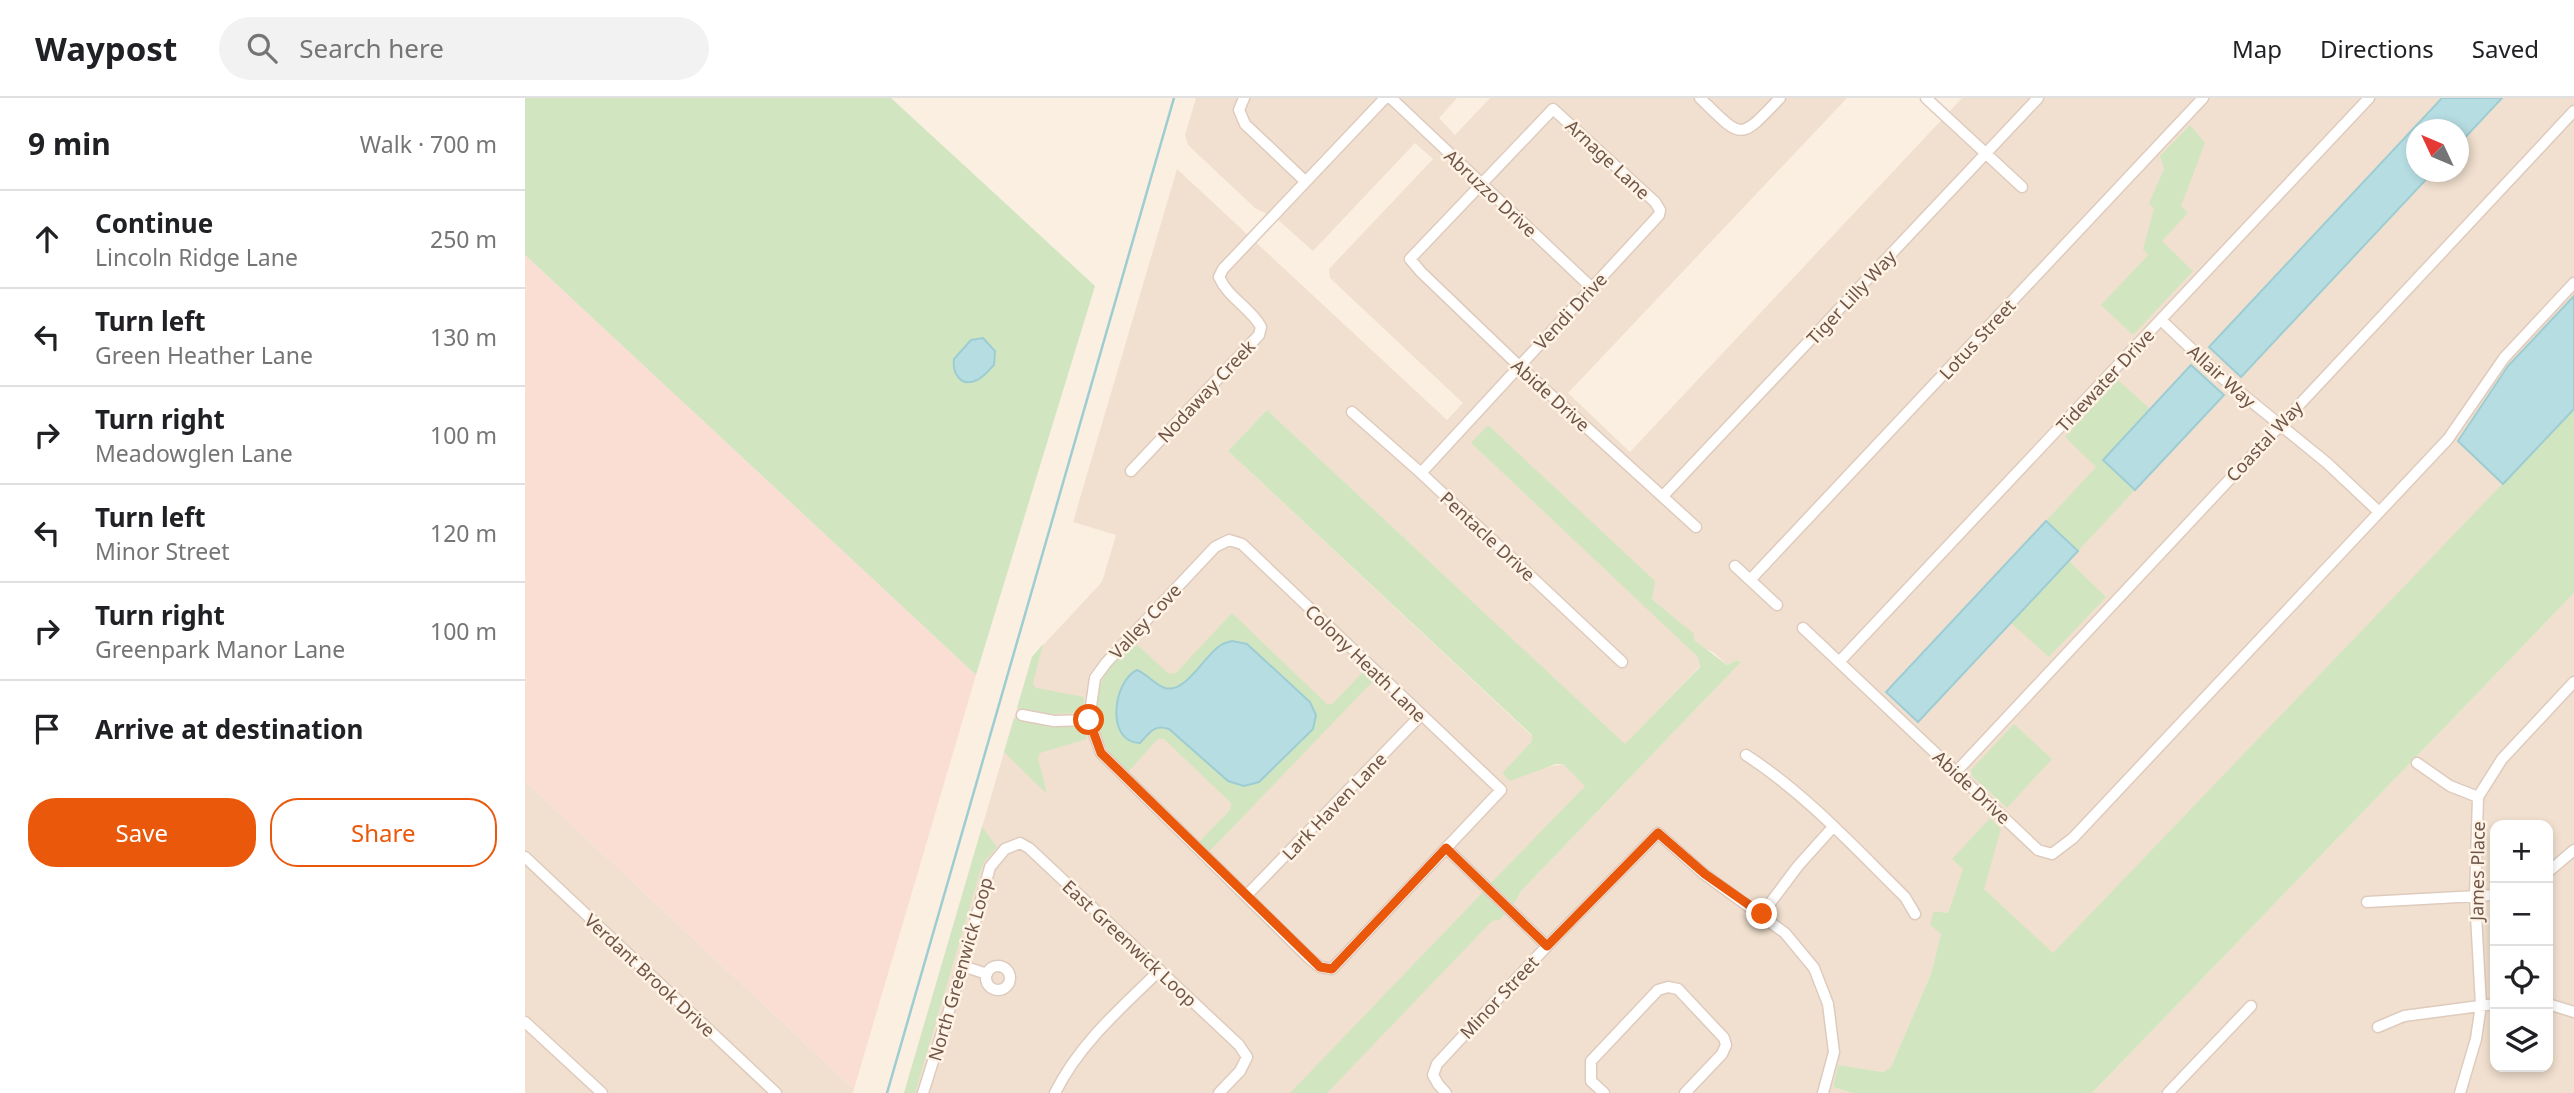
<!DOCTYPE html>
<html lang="en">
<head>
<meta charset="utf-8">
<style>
	:root { --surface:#fff; --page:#f2f2f2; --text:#202124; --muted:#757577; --line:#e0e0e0; --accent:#ea580c }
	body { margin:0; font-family:"Noto Sans",sans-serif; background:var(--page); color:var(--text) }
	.controls { position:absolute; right:21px; bottom:21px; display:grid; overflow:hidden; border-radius:14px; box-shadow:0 4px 10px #0003 }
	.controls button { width:63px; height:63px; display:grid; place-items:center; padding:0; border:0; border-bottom:2px solid var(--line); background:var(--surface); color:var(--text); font:35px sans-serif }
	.compass { position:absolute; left:1881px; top:21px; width:63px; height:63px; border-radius:50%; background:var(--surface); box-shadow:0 4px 10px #0003; rotate:314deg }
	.stop { position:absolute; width:21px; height:21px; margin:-16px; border:5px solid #ea580c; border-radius:50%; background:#fff }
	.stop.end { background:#ea580c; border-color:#fff; box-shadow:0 2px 7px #0008 }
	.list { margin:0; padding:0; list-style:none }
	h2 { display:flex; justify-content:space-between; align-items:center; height:91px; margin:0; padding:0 28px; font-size:30px }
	h2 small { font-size:23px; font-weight:400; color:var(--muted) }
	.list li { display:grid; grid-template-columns:46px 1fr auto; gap:21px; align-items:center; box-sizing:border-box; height:98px; padding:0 28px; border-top:2px solid var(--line) }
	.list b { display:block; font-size:26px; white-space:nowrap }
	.list p { margin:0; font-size:23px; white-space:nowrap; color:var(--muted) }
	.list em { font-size:23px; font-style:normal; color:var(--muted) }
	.actions { display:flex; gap:14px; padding:21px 28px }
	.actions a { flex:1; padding:16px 0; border:2px solid var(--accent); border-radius:28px; text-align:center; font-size:24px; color:var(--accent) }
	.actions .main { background:var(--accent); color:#fff }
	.icon { flex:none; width:38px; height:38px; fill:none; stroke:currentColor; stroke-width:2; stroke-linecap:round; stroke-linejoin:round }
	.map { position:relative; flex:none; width:2049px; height:995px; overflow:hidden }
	header { display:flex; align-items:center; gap:42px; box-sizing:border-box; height:98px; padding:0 35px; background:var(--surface); border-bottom:2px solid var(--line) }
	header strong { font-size:33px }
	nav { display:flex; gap:38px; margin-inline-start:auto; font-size:24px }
	.search { width:490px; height:63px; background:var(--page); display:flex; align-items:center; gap:18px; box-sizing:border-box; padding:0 24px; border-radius:38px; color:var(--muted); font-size:26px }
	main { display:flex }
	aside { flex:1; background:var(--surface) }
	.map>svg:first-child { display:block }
</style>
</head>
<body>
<header>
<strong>Waypost</strong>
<div class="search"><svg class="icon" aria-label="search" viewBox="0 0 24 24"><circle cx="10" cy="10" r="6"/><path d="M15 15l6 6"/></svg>Search here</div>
<nav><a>Map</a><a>Directions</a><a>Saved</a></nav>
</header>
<main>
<aside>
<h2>9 min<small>Walk · 700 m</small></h2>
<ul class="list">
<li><svg class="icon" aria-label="ahead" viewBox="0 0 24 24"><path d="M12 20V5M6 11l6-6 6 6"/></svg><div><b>Continue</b><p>Lincoln Ridge Lane</p></div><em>250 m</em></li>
<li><svg class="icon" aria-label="left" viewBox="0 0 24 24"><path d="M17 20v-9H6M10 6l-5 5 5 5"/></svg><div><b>Turn left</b><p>Green Heather Lane</p></div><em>130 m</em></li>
<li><svg class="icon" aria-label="right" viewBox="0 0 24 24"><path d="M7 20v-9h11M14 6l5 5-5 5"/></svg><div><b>Turn right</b><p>Meadowglen Lane</p></div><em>100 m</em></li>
<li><svg class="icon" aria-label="left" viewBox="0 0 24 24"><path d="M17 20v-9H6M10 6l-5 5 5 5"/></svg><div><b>Turn left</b><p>Minor Street</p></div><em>120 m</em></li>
<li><svg class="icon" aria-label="right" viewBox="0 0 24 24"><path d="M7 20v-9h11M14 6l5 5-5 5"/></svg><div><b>Turn right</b><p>Greenpark Manor Lane</p></div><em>100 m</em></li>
<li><svg class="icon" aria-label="arrive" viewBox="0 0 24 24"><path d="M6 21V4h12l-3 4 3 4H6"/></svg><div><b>Arrive at destination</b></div></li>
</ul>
<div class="actions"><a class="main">Save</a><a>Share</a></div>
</aside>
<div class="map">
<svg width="2049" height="995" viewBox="0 0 2049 995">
	<rect width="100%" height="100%" fill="#faefe0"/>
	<!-- residential -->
	<path fill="#f1e0cf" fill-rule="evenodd" d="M671,0h261l-18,20 16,17 35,-37h357l-279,295 62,59 332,-354h612v198l-66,70 -50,74 45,44 -450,470 -90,-84 -15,43 -14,-2v7l7,16 -10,40 -40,93 -6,5 -47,-7 -5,22 19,6h-948l128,-436 70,-75 14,-47 -43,-13 104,-353 270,251 16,-17 -133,-125 -1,-9 104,-110 -18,-16 -102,108 -36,-32 -22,-11 -67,-63 -3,-10zM1892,32h42v42h-42zM742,312l358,335 75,-79 -2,-10 -227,-213 222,191 1,6 11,9 8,3 14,13 10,-5 4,2 -220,229 -5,9 -12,-29 82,-85 -23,-22 -56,12 -5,-3 30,-32v-5l-304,-285z
		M2049,495v500h-482zM1970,727h53v242h-53z
		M0,683l329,308 -1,4h-328z"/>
	<!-- commercial -->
	<path fill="#faded4" d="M0,157l451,420 -122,414 -329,-308z"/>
	<!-- green -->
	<path fill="#d1e6c0" d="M0,0h366l204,188 -119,389 -451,-420z
		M1665,27l15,18 -24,63 7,7 -26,28 31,30 -60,64 -32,-30 47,-50 -5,-6 11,-40 -5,-6 15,-34 -4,-13z
		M1593,282l32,29 -47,51 32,30 -57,61 -32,-30 50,-54 -31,-30z
		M2049,311v184l-482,500h-240l-19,-6 5,-22 46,7 7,-5 40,-93 10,-40 -11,-9 4,-14 14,2 15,-44 -11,-10 38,-41 11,11 -17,60 69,64z
		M742,312l358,334 75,-77 -2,-10 -227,-214 17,-18 167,156 -3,18 42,35v6l33,25 10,-5 4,2 -220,229 -7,13 -23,-21 94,-97 -22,-22h-7l-46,17 -8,-8 30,-32v-6l-304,-284z
		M1544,463l37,36 -57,60 -38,-34z
		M707,515l95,91h5l33,-34 10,9 -167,174 -10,-10 32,-33 1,-7 -67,-64h-6l-32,35c-26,-28 -42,-63 -21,-99 7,-13 19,-23 28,-34l35,32 7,1z
		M518,546l-10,40 3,4 48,9v8l-8,8 -26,1 -33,-6 15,-51z
		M489,620l33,8 31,-1 7,5 2,9 -47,14 -2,5 9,36 -43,-42z
		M1489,626l38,35 -45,49 -35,-32 -1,-6z
		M457,729l15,20 -13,15 -4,10 -65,221h-11z
		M959,793l22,22 -7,7 -7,1 -165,172h-37z"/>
	<!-- water -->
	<path fill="#b6dde2" stroke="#9dcdd3" stroke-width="2" d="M1917,0h60l-43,46v-14h-42v42h16l-192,205 -32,-30z
		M2049,198v113l-71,75 -45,-43 50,-75z
		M458,240l12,13 -1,14c-5,5 -10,12 -17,15 -16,8 -25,-7 -23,-21l17,-19z
		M1666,267l33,30 -89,95 -32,-30z
		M1521,423l32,30 -160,171 -32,-30z
		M707,543l15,3 63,58 6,13 -3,14 -54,53 -15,4 -16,-5 -59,-52c-15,-5 -19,3 -29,14 -34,0 -28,-61 -3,-73 10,4 18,15 28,18 21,6 40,-34 56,-43 3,-2 7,-3 11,-4z"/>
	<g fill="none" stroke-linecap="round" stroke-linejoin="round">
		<!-- stream -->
		<path stroke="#9dcdd3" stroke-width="2.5" d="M362,995l287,-995"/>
		<defs>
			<path id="street" d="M719,0l-5,12 6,14 60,57
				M866,0l201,190
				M1175,0c43,42 39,43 80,0
				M1401,0l96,89
				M1636,222l59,56 107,87 52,49
				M827,314l69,61 201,189
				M606,373l128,-136 2,-8c-10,-19 -33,-29 -42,-50l4,-8 162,-171
				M896,375l238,-258 1,-5 -5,-8 -102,-93 -143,150 11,13 98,94 177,161
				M1138,398l375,-398
				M704,442l13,4 259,246 -169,179 -12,-2 -10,-8 -209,-206 -12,-33 6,-42 11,-15 109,-116z
				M1210,468l42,39
				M1225,482l453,-482
				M1278,530l235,222 14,4 21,-16 375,-399 56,-81 70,-75
				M1314,564l530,-564
				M497,617l32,6 35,-1
				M1221,657c60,39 108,92 159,142l10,17
				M1892,665l33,23 28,11
				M1431,674l618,-661
				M921,750l101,98
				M0,759l251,236
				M2023,774l26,-22
				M721,798l175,-181
				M1842,804l128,-7
				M1237,816l36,-48 35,-39
				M461 880a12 12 0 1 1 24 0a12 12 0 1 1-24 0Z
				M438,868l24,8
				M2023,906l26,8
				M0,924l77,71
				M1853,929l26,-11 91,-12
				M398,995l40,-127 27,-99 15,-18 15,-6 9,5 210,197 8,12 -7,14 -21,22
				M530,995c24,-49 66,-85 105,-123
				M921,995l-8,-9 -5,-9 4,-11 110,-118 111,-113 46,41 81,59 29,35 14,36 6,48 -11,41
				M1079,995l-13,-12v-20l67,-71 10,-3 10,2 46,49 2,7 -4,9 -37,39
				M1643,995l83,-87
				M1935,995l16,-54 5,-34 -6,-108 3,-100 24,-38 72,-77"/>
		</defs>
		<!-- street casing -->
		<use href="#street" stroke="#decbbd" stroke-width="13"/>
		<!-- street -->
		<use href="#street" stroke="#fff" stroke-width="10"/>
	</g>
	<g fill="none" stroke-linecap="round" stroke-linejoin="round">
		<!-- route -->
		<path stroke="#ea580c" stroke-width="9" d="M564,622l12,33 219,214 12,2 114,-121 101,98 111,-113 47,41 57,40"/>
	</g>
	<g text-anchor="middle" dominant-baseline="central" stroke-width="5" stroke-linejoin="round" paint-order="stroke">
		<!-- street labels -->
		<g font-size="18" fill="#6f5549" stroke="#fef3e5">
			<text transform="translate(1083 61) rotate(43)">Arnage Lane</text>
			<text transform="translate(966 95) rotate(43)">Abruzzo Drive</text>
			<text transform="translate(1326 199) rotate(-47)">Tiger Lilly Way</text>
			<text transform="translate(1045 213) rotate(-47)">Vendi Drive</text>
			<text transform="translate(1452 241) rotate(-47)">Lotus Street</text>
			<text transform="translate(1697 278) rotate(42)">Allair Way</text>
			<text transform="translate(1580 282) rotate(-47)">Tidewater Drive</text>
			<text transform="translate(681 293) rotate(-47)">Nodaway Creek</text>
			<text transform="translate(1026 297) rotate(42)">Abide Drive</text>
			<text transform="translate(1739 343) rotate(-47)">Coastal Way</text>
			<text transform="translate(963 438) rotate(43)">Pentacle Drive</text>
			<text transform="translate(620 523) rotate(-47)">Valley Cove</text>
			<text transform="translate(841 565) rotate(44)">Colony Heath Lane</text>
			<text transform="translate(1447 689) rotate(43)">Abide Drive</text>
			<text transform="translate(809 708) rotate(-46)">Lark Haven Lane</text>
			<text transform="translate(1952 773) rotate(-89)">James Place</text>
			<text transform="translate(605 845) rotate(43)">East Greenwick Loop</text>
			<text transform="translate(435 871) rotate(-74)">North Greenwick Loop</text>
			<text transform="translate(125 877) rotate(43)">Verdant Brook Drive</text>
			<text transform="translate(974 899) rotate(-47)">Minor Street</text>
		</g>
	</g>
</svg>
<div class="controls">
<button>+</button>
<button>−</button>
<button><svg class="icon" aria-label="locate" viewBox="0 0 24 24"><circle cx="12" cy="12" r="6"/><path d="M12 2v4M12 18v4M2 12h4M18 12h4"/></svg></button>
<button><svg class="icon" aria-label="layers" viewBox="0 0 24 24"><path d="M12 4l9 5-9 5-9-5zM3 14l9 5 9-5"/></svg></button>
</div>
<svg class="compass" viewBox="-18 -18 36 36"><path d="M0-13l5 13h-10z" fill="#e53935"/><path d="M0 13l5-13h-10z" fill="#757577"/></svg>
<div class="stop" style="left:564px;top:622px"></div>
<div class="stop end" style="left:1237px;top:816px"></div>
</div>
</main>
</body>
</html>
